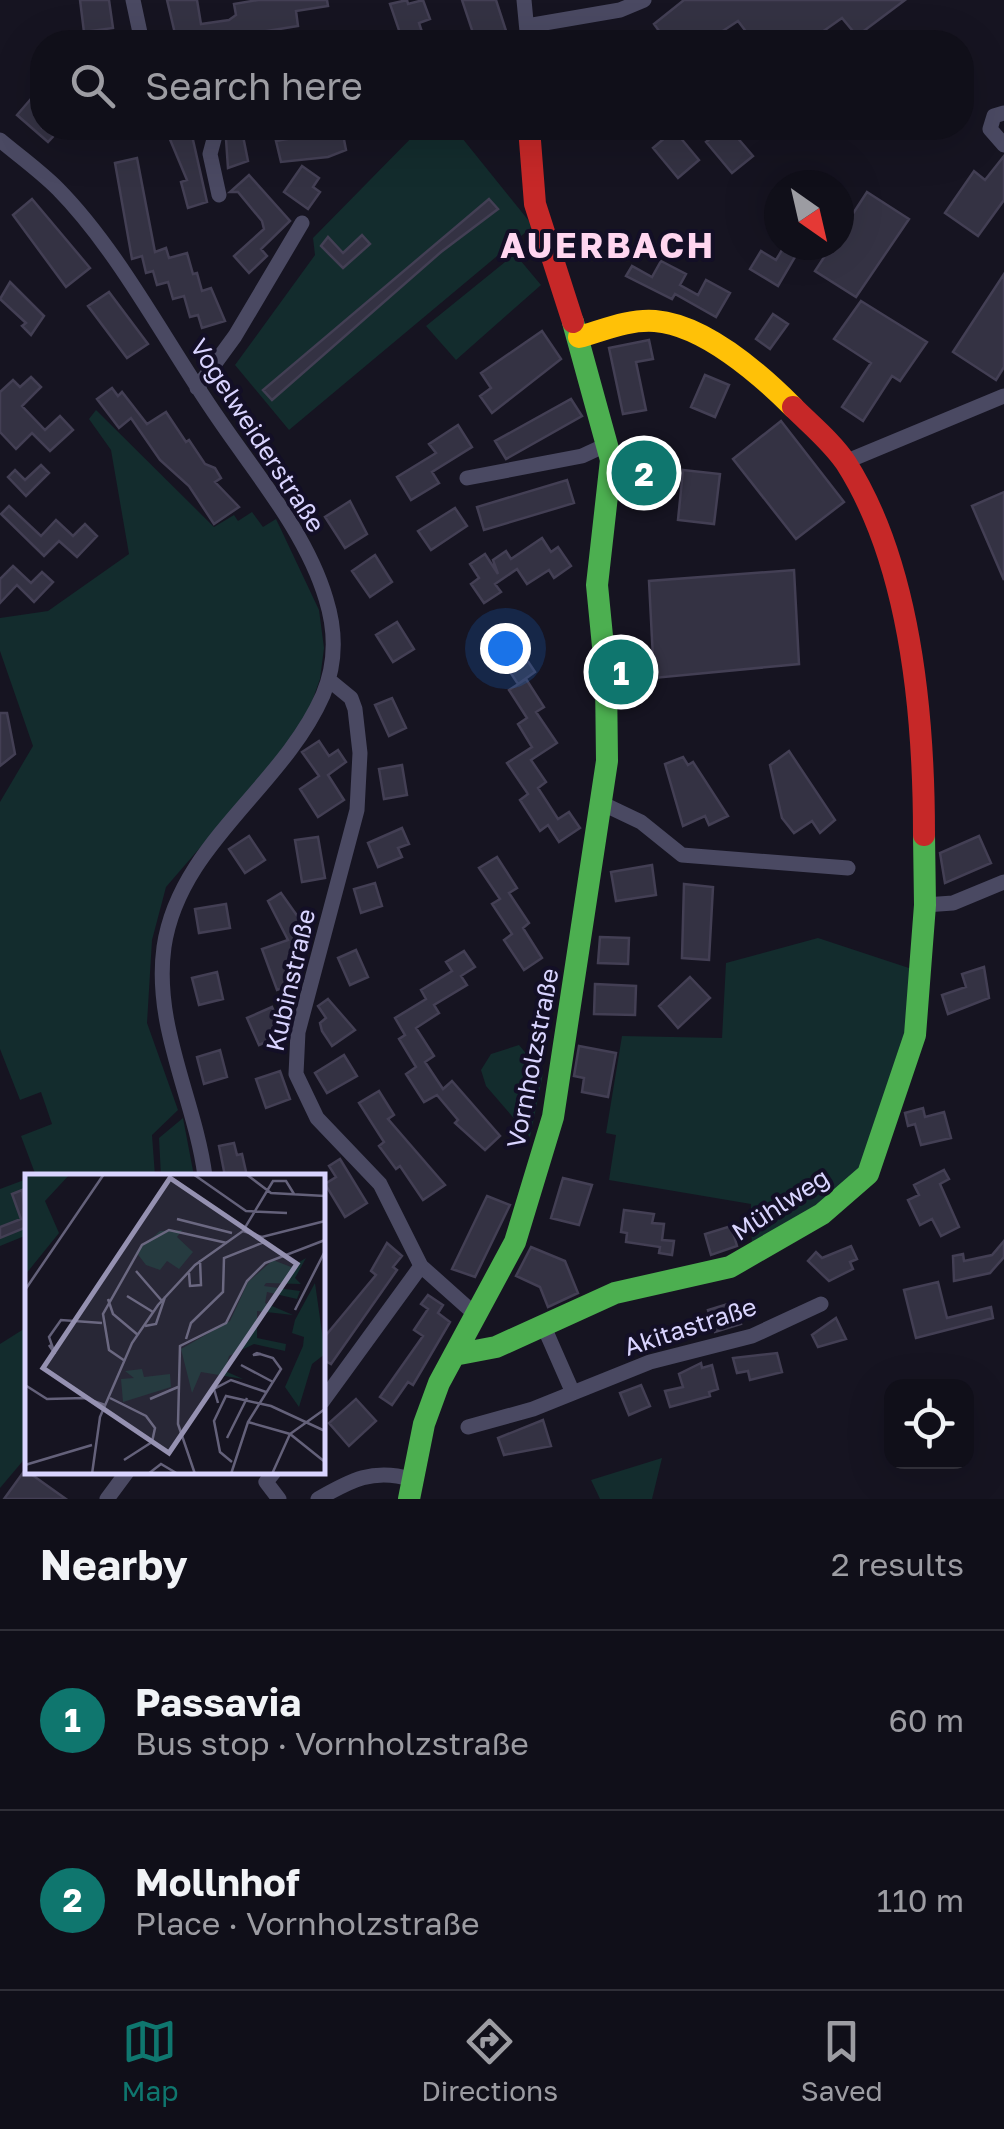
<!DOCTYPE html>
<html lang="en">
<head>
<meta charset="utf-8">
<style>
	:root { --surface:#100f19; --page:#1e1d26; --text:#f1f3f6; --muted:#9c9ca2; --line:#302f38; --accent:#0f766e }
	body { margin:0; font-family:"Golos Text",sans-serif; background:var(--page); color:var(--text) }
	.controls { position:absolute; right:30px; bottom:30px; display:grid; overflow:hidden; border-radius:20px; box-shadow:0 10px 40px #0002 }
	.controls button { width:90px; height:90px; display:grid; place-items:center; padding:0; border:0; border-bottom:2px solid var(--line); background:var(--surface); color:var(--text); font:50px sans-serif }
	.compass { position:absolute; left:764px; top:170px; width:90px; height:90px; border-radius:50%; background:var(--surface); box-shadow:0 10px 40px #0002; rotate:146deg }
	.you { position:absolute; left:505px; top:648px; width:35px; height:35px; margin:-25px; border:8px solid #fff; border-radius:50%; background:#1a73e8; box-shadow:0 0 0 15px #1a73e833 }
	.badge { display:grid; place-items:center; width:65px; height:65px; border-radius:50%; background:var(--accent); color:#fff; font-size:32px; font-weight:700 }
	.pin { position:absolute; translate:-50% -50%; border:5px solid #fff; box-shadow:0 2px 10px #0006 }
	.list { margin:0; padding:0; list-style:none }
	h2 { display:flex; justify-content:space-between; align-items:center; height:130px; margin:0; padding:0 40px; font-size:42px }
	h2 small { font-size:32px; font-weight:400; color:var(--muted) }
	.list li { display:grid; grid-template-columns:65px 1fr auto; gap:30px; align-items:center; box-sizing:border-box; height:180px; padding:0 40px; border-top:2px solid var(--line) }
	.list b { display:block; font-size:38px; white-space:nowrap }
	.list p { margin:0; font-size:32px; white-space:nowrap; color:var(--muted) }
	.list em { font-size:32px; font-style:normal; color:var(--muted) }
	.icon { flex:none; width:55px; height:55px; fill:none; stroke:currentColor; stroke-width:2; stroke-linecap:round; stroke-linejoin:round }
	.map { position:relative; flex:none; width:1004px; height:1499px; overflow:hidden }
	.search { position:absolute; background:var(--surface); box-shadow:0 10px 40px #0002; left:30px; right:30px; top:30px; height:110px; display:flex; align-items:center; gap:25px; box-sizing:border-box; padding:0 35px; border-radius:40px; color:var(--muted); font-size:38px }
	.sheet { height:490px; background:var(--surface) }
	nav { display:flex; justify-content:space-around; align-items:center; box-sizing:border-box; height:140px; border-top:2px solid var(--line); background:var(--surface); font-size:28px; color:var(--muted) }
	nav a { display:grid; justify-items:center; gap:5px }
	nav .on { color:var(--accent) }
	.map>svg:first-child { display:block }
</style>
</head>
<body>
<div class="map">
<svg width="1004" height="1499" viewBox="0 0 1004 1499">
	<rect width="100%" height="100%" fill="#161421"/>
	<!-- green -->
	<path fill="#132c2d" d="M421,128h33l79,98 -244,204 -54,-65 80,-110 -2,-17z
		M515,254l26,31 -85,75 -30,-34z
		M96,410l118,117 20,-12 4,6 14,-9 11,15 13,-8 43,91 5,38 -4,31 -11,31 -24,39 -119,138 -14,53 -5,83 31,87 -26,25 3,41h-119l-15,-40 31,-12 -11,-32 -21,8 -20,-51v-247l33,-56 -33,-95v-33l48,-7 81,-57 -18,-104 -22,-31z
		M818,938l100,33 -3,61 -47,143 -116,84 -1,-55 -142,-24 7,-45 -10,-2 16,-97 100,2 4,-75z
		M519,1045l24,29 -13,63 -44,-51 -5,-16 10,-16z
		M183,1118l11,58h-33l-2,-38z
		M24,1180l3,55 -27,11v-57z
		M27,1327v129l-27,32v-144z
		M662,1458l-10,41h-52l-9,-19z"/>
	<!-- building -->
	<path fill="#343243" stroke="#433f54" stroke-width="2.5" d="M80,0h29l4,28 -29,4z
		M167,0h30l4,24 28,-4 7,-5 -2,-11 24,-4h69l1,6 -32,5 2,15 -68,11 1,5h-54z
		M407,0l1,4 15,-4 7,19 -11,4 3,9 -20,7 -12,-35z
		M462,0h34l13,40 -33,2z
		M684,0h221l-48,36 -15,-18 -34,24h-54l-16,-21 -32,21h-39l-13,-18z
		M42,86v42h19l-13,14 -31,-27z
		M723,128h6l24,28 -21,17 -26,-31z
		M342,129l4,21 -18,7 -47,5 -5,-21z
		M674,130l25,30 -21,18 -25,-30z
		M191,131l16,71 -19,6 -7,-26 6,-2 -18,-43z
		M243,136l5,25 -20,7 -2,-29z
		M1004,156v44l-26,36 -33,-23 29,-42 11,9z
		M137,158l18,94 11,-4 3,10 18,-5 6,21 4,-1 5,18 9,-3 14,33 -23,7 -4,-13 -8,2 -6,-21 -11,3 -5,-17 -11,3 -4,-14 -7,2 -4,-17 -10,3 -17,-96z
		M302,166l17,12 -6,9 7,5 -12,17 -24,-17z
		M249,175l41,46 -29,28 6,7 -18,17 -15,-17 30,-27 -2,-8 -24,-29h-8z
		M867,192l42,27 -53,78 -41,-26 17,-26h7v-10z
		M32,199l58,69 -24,19 -53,-72z
		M489,199l9,10 -57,43 -169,148 -9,-10z
		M362,235l8,9 -27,24 -22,-22 7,-9 15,16z
		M785,245h17l-24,41 -28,-17 11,-18 15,9z
		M661,261l25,13 -6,11 18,10 8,-15 24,13 -14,24 -41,-23 -3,5 -46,-23 6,-10 20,11z
		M1004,274v93l-8,13 -43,-28z
		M10,282l34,34 -13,19 -9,-9 4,-3 -26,-24z
		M109,292l39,52 -21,14 -39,-52z
		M861,301l66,41 -27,39 -8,-5 -29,45 -21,-14 29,-44 -37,-24z
		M773,314l15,10 -18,25 -14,-10z
		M542,331l19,28 -69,54 -12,-17 11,-8 -10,-15z
		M649,340l4,19 -17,3 10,48 -23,4 -14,-66z
		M705,375l24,10 -14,32 -24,-10z
		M31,377l10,10 -19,19 23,24 15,-14 13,14 -23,21 -18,-18 -16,16 -16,-17v-40l13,-12 7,7z
		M112,388l6,8 4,-4 25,32 19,-12 20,30 3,-2 16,24 10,4 6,10 -6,4 24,25 -25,17 -25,-38 -29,-26 -29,-42 -12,10 -22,-29z
		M571,399l11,17 -76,43 -11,-18z
		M781,421l63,81 -48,37 -63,-80z
		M458,425l14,22 -40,25 7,11 -28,17 -14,-23 39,-24 -7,-9z
		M634,454l24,4 -5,34 -24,-4z
		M41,465l8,8 -23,23 -18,-19 7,-7 10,10z
		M683,470l37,4 -6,50 -36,-4z
		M567,480l7,23 -90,27 -7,-23z
		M1004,492v88l-32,-74z
		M350,501l17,33 -22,14 -20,-31z
		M9,506l32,30 15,-16 17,16 12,-12 12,12 -20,21 -18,-16 -15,15 -43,-42z
		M455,508l12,18 -36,24 -13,-19z
		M542,538l9,14 7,-5 13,19 -17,12 -5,-8 -22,14 -10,-15 -22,15 6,8 -17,11 -13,-19 8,-6 -9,-14 15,-10 13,20 -5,-14 13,-9 5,8z
		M375,555l17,27 -22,15 -18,-26z
		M13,566l18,17 11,-11 11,10 -19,20 -17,-17 -17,18v-24z
		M794,570l5,94 -145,14 -5,-97z
		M397,622l17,27 -21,13 -17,-27z
		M517,645l18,27 -17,12 -18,-27z
		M526,679l18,28 -8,5 21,31 -26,17 15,22 -8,6 20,31 11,-7 11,16 -21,14 -11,-17 -8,6 -20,-31 8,-6 -21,-31 25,-16 -14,-23 9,-6 -18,-28z
		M392,698l14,30 -17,8 -14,-31z
		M0,713h7l8,41 -15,12z
		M319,741l10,15 9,-6 8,12 -18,13 16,25 -26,17 -18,-28 19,-13 -17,-24z
		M789,751l46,69 -15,13 -8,-12 -18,12 -12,-15 -12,-53z
		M683,757l5,8 5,-3 35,54 -19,9 -4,-9 -22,10 -18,-62z
		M402,765l5,30 -23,4 -5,-30z
		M402,828l7,16 -11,4 4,9 -24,10 -10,-24z
		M249,836l16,24 -20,13 -16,-24z
		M979,836l12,27 -46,20 -5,-30z
		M318,837l7,41 -23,4 -7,-42z
		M497,857l20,31 -8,5 20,30 -6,5 19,30 -18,12 -20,-30 8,-6 -20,-30 8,-5 -21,-31z
		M652,865l4,30 -40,6 -5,-29z
		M375,883l7,23 -21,7 -7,-24z
		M684,884l29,3 -4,73 -27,-2z
		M281,893l17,24 4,-3 11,19 -2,7 -19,3 5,14 -8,3 8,23 -20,7 -15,-41 26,-9 -20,-39z
		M226,904l4,24 -31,5 -4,-24z
		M600,937l29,1 -1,26 -30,-1z
		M356,950l12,27 -18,8 -12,-27z
		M464,951l11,16 -14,9 6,9 -33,20 5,8 -23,15 18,28 -9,6 18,27 9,-8 48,55 -15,14 -30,-27 3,-3 -21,-25 -13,7 -18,-28 10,-7 -17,-28 6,-4 -10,-17 31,-19 -5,-9 31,-19 -6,-9z
		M984,967l5,31 -41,16 -6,-19 24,-8 -4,-13z
		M217,972l6,27 -24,6 -7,-27z
		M690,977l20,21 -32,30 -19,-22z
		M595,984l41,2 -1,29 -41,-1z
		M328,999l27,31 -23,16 -10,-15 -2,-8 6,-5 -8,-12z
		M272,1007l12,27 -25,11 -12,-27z
		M579,1046l37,7 -8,44 -26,-5 2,-14 -10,-2z
		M220,1050l7,27 -23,7 -7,-27z
		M344,1055l13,21 -30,17 -12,-20z
		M280,1071l10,28 -24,9 -10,-29z
		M379,1091l15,24 -6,4 57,66 -22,15 -23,-34 -4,3 -17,-23 5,-4 -25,-39z
		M923,1108l2,9 19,-5 7,26 -30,7 -6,-21 -7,2 -3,-13z
		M234,1143l3,12 5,-1 5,22h-22l-6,-30z
		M340,1159l27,44 -22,14 -20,-33 11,-7 -7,-11z
		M944,1170l5,9 -9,5 19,43 -18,9 -9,-17 -12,6 -12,-25 11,-5 -5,-10z
		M563,1178l29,7 -13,40 -28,-7z
		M22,1190l6,44 -4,-6 -24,10v-11l21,-8 -9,-25z
		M487,1196l23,9 -35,72 -23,-8z
		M624,1210l30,4 -2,9 12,1 -2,16 12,1 -2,14 -13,-2 1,-6 -34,-5 1,-9 -6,-1z
		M731,1226l6,20 -26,9 -6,-21z
		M1004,1241v16l-14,16 -36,8 -1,-25 10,-2 1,7 28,-6z
		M387,1243l15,13 -9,11 4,3 -66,94 -9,-5v-19l54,-65 -5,-4z
		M851,1246l6,13 -7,3 3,7 -24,12 -21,-20 8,-9 6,6z
		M531,1247l34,14 13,32 -30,14 -8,-20 -24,-11z
		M938,1282l9,36 44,-11 2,11 -77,20 -12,-48z
		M428,1295l15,10 -5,8 12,9 -37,63 -5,-3 -16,23 -12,-8 43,-61 -9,-6 14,-21 -7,-5z
		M734,1302l7,22 -26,8 -7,-22z
		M836,1318l10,21 -28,8 -6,-12z
		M777,1353l5,19 -32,8 -2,-9 -11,2 -4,-15z
		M701,1363l1,5 10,-3 6,24 -9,3 1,4 -40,11 -5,-16 18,-4 -4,-13z
		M641,1385l9,21 -21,9 -9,-22z
		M356,1399l20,22 -27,25 -20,-23z
		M543,1420l8,26 -47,9 -6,-17z
		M25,1470l3,2 38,27h-62z"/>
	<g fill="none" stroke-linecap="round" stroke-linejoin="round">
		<!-- street -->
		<path stroke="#4a4962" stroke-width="15" d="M133,0l9,42
			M524,0l4,42
			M527,26l93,-16 24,-10
			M1004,113l-10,3 -4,13 14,16
			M217,128l-7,26 9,41
			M0,140c19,16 40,31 58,49 62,63 109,156 160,229 38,56 89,116 108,181 10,32 10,65 -3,96 -41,93 -144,149 -159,252 -11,79 31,153 41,229
			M197,388l38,-52 67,-113
			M845,462l159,-66
			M467,478l115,-22 26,-12
			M599,802l42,20 41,33 166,13
			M925,905l28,-2 51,-21
			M421,1266l56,50
			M544,1327l29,66
			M322,1402l99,-136 -41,-82 -63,-66 -21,-44 2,-42 59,-222 3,-57 -5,-44 -4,-11 -22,-18
			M468,1427l65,-18 117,-47 102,-26 69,-32
			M274,1472l-8,10 13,17
			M107,1499l20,-27
			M318,1499c33,-19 55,-31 93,-20"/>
		<!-- fast -->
		<path stroke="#4caf50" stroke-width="22" d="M454,1355l42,-8 119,-54 115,-26 92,-53 46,-40 47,-139 10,-130 -1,-70
			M409,1499l15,-75 15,-41 76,-141 38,-125 54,-356 -1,-84 -9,-92 14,-125 -38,-138"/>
		<!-- slow -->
		<path stroke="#ffc107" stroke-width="22" d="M579,337c25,-7 50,-18 76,-16 49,4 105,53 138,86"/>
		<!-- jam -->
		<path stroke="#c62828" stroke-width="22" d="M529,128l6,76 38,118
			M793,407c18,18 39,35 53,56 65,102 78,255 78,372"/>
	</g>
	<g text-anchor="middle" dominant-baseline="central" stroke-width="8" stroke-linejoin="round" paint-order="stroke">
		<!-- street labels -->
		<g font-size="25" fill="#d9d4ff" stroke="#130f26">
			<text transform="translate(258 435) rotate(57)">Vogelweiderstraße</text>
			<text transform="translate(290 980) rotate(-77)">Kubinstraße</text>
			<text transform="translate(532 1058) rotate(-79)">Vornholzstraße</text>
			<text transform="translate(780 1204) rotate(-33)">Mühlweg</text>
			<text transform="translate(690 1326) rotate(-18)">Akitastraße</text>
		</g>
		<!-- district labels -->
		<g font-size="35" font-weight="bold" letter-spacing="2.5" fill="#ffd6f0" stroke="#130f26">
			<text x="608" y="245">AUERBACH</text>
		</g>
	</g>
	<!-- overview -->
	<g transform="translate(25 1174)">
		<rect width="300" height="300" fill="#161421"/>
		<path d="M0,0h45l-25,27 14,32 -34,42zM157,56l-5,7 16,15 -14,17 -12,-8 -7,9 -14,-5 -10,-13 24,-21zM281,84l-11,20 6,6 -35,-1 -2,3 36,5 -3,8 -30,-7 -2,11 28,12 -36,-4v27l29,6 -1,7 -31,-7 -25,12 -4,15 18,8 -42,-7 -9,21 -11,-44 49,-28 18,-39 25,-22 18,7zM290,109l10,71 -13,10 -13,43 -14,-20 18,-41 1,-9 -12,-4 3,-13zM117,195l2,8 26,-3 1,13 -48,15 -2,-23 13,-1 -9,-7z" fill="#132c2d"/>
		<path fill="none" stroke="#64617a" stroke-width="2.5" d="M168,0l53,37 41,2M221,0l25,19 54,3M152,45l55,14M218,57l19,6 63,-16M111,97l26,30M164,99l1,13 11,-1 -1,-25M0,116l79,-116M102,122l26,16M83,125l5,15 25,21M270,136l30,-59M120,152l11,-2 9,-27M161,165l5,-16 32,-31 1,-34 38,-15v-6M24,171l6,9 -6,-17 12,-17 41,3M100,187l-16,-11 -6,-36 39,-69 27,-15 58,13M216,191l32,17M0,211l22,14 38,-1 20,7M85,224l36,18 9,12 -3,14 -28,18M125,225l28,-12M193,229l-4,-14 17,-9 35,12M223,248l42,12 35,28M202,264l20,-40M207,288l-12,-10 -6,-31 12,-25 45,10 54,25M0,291l67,-20M67,300l8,-57 32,-74 26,-38 37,-40 48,-34 30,-50h13l8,13M123,300l13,-10 17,10M170,300l-17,-50 2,-78 46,-23 21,-42 18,-18 60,-23M206,300l17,-52 33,-53 -8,-11 -16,-5 -4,2 8,-1M247,300l18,-40 35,-25"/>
		<path fill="#9591b1" fill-opacity="0.15" stroke="#9591b1" stroke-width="5" d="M145,4l127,86 -128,189 -126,-85z"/>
		<rect width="300" height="300" fill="none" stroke="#d9d4ff" stroke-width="5"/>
	</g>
</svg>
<div class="controls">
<button><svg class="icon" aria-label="locate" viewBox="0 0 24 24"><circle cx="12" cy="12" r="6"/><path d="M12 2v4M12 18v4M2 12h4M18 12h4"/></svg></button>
</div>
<svg class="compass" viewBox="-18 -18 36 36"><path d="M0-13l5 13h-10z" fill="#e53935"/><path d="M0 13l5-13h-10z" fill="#9c9ca2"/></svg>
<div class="you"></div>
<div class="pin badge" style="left:621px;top:672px">1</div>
<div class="pin badge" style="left:644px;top:473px">2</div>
<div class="search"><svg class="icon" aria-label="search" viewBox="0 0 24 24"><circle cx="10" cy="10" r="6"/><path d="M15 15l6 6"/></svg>Search here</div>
</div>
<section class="sheet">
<h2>Nearby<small>2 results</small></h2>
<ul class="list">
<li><span class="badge">1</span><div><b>Passavia</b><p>Bus stop · Vornholzstraße</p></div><em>60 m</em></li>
<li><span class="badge">2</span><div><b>Mollnhof</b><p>Place · Vornholzstraße</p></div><em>110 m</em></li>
</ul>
</section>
<nav>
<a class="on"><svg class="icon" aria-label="map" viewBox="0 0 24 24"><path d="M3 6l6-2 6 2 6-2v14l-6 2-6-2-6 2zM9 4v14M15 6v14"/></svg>Map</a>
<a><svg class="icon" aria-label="directions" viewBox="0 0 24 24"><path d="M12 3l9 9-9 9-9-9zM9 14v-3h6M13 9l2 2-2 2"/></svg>Directions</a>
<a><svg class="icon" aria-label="saved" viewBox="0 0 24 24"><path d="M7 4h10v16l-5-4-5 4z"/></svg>Saved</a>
</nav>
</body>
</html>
